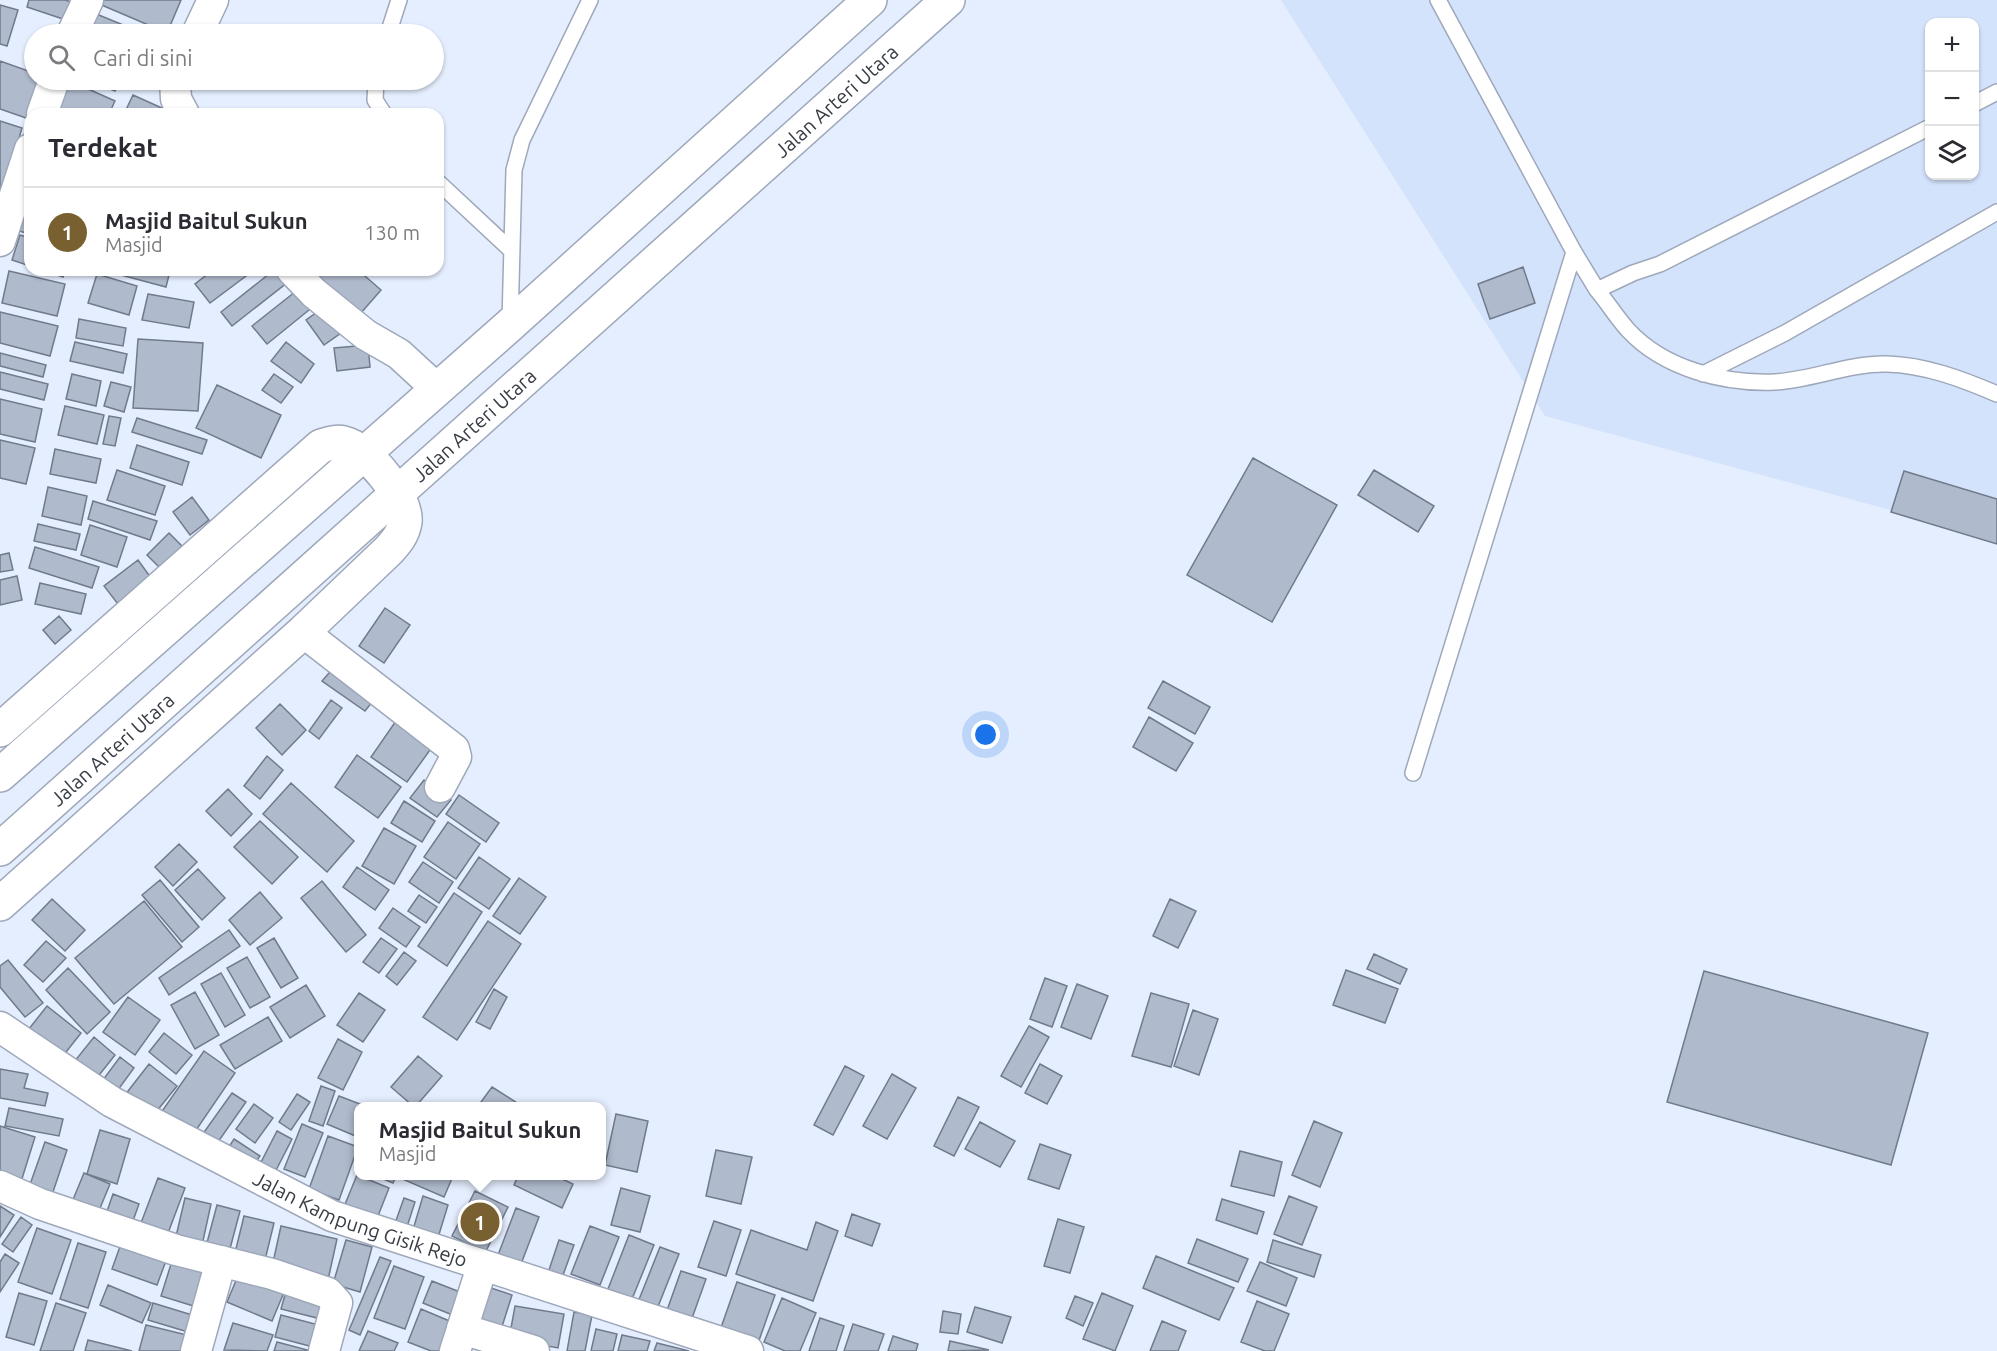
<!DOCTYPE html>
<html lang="id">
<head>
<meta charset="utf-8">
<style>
	:root { --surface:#fff; --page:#f7f7f7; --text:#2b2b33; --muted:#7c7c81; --line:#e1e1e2; --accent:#796031 }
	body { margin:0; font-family:Ubuntu,sans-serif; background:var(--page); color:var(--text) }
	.controls { position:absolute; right:18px; top:18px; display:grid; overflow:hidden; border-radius:12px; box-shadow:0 2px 4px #0004 }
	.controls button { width:54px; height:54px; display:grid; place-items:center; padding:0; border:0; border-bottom:2px solid var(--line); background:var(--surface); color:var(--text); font:30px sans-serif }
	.you { position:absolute; left:986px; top:735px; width:21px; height:21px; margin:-15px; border:4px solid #fff; border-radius:50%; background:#1a73e8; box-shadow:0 0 0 9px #1a73e833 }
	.badge { display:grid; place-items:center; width:39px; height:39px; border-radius:50%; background:var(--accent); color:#fff; font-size:20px; font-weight:700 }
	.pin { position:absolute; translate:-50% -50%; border:3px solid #fff; box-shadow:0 2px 6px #0006 }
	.popup { position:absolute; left:354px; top:1102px; width:252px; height:78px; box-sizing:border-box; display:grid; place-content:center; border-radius:12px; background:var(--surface); filter:drop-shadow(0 2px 4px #0005); font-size:20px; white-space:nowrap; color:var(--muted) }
	.popup b { font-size:22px; color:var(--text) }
	.popup::after { content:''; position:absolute; left:50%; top:100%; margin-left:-12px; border:12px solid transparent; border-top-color:var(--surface) }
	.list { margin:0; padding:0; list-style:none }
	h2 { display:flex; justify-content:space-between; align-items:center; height:78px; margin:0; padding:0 24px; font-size:26px }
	h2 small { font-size:20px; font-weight:400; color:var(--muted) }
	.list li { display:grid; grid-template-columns:39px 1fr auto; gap:18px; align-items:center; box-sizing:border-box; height:90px; padding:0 24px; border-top:2px solid var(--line) }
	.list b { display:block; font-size:22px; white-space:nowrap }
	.list p { margin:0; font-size:20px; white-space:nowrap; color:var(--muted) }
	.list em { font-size:20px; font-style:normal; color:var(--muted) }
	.icon { flex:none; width:33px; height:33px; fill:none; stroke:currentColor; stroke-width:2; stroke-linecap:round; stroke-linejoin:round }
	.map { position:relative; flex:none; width:1997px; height:1351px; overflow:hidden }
	.search { position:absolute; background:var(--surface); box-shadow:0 2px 4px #0004; left:24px; top:24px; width:420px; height:66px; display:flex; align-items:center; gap:15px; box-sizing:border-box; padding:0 21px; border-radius:33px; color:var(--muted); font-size:22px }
	.panel { position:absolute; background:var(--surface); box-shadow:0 2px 4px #0004; left:24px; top:108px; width:420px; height:168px; border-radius:18px }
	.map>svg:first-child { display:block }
</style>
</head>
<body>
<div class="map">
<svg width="1997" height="1351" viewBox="0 0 1997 1351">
	<rect width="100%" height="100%" fill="#e5eefe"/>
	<!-- built -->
	<path fill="#d4e3fc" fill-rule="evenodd" d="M1281,0h716v539l-452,-123zM1930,22h44v154h-44z"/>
	<!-- building -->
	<path fill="#afbacc" stroke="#707a8b" stroke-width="1.5" d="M29,0h36l10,3 -6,18 -42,-14z
		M98,0h83l-14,33 -70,-30z
		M0,5l18,5 -11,36 -7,-2z
		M94,13l51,21h-56l-3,-1z
		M0,61l34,12v7h9l-14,39 -29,-10z
		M68,80l47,21 -6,13h-48l-8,-4z
		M88,80h32l-5,11z
		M133,95l42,19h-51z
		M0,121l22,7 -22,74z
		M29,201l1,1v32l-11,-3z
		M20,235l10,3v28l-18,-6z
		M1523,267l12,36 -45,16 -12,-35z
		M43,270h23l-3,7z
		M149,270l20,5 -3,12 -60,-16z
		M213,270h41l-44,33 -15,-19z
		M274,270h5l9,12 -56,44 -11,-14z
		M315,270h43l23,20 -27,31 -47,-42z
		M9,271l56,13 -8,32 -55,-13z
		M97,274l40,12 -8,29 -41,-12z
		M300,288l14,18 -47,38 -15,-18z
		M148,294l46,8 -5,26 -47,-8z
		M323,308l18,25 -17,12 -18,-25z
		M0,312l58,14 -8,30 -50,-13z
		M79,319l47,9 -3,18 -47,-8z
		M138,339l65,4 -5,68 -65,-3z
		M75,342l52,12 -4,19 -53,-12z
		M286,342l28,22 -13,19 -30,-22z
		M368,345l2,22 -33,4 -3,-23z
		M0,353l46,12 -3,12 -43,-11z
		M0,372l48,12 -4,16 -44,-11z
		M72,374l29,7 -5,25 -30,-7z
		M274,374l19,13 -12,16 -19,-13z
		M111,382l20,5 -7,25 -20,-6z
		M217,385l64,30 -20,43 -65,-30z
		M0,399l42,10 -7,33 -35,-8z
		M65,406l39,9 -7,29 -39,-9z
		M109,416l12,2 -6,28 -12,-2z
		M137,418l70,22 -5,14 -70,-22z
		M0,440l35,8 -9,36 -26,-6z
		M137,445l52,17 -7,23 -52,-17z
		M55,449l46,10 -5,24 -46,-9z
		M1253,458l84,47 -65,117 -85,-47z
		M117,470l48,16 -10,29 -48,-15z
		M1374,470l60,36 -16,26 -60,-37z
		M1904,471l93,28v45l-106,-32z
		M48,487l39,9 -6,29 -39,-9z
		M192,497l17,23 -19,15 -17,-23z
		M93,501l64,20 -7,19 -62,-21z
		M38,524l42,10 -4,16 -42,-9z
		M90,525l37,12 -10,30 -36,-12z
		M169,533l13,13 -21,23 -14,-14z
		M35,547l64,20 -7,21 -63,-20z
		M9,553l4,17 -13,2v-17z
		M138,560l16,22 -33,26 -17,-22z
		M17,576l5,24 -22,5v-25z
		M40,583l46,11 -5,20 -46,-10z
		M385,608l25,17 -26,38 -25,-17z
		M59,616l12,14 -16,14 -12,-14z
		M335,666l42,30 -12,15 -43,-30z
		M1163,681l47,26 -15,27 -47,-26z
		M331,700l11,8 -23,31 -10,-8z
		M280,704l26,26 -24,25 -26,-27z
		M1149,717l44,26 -17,28 -43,-24z
		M398,718l37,25 -28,39 -36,-25z
		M357,755l44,32 -23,31 -43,-31z
		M267,756l16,14 -23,29 -16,-13z
		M424,780l27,20 -14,17 -27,-19z
		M291,783l63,58 -27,31 -64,-58z
		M228,789l24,25 -21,22 -25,-25z
		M459,795l40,28 -13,19 -40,-28z
		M404,801l31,20 -13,21 -31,-19z
		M260,821l38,36 -26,27 -38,-37z
		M448,822l32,22 -24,35 -32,-22z
		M384,828l32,18 -22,38 -32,-18z
		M179,844l18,18 -24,24 -18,-19z
		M479,857l31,22 -21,30 -31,-21z
		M423,862l30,20 -14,21 -30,-21z
		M357,867l32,23 -14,20 -32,-23z
		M198,869l27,29 -23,22 -27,-30z
		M519,878l27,19 -26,37 -27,-18z
		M160,880l39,47 -17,15 -40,-47z
		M322,881l44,54 -20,17 -45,-54z
		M260,892l22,26 -32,27 -21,-25z
		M454,893l28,19 -35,54 -29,-20z
		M419,895l18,12 -11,16 -18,-12z
		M52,899l33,31 -20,21 -33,-31z
		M1170,899l26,12 -18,37 -25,-12z
		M144,901l38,46 -68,57 -39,-46z
		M393,908l27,19 -14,20 -27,-19z
		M488,921l33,23 -64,96 -34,-23z
		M229,930l11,16 -71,49 -10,-17z
		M274,938l24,40 -17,10 -24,-40z
		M381,938l16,11 -18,24 -16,-11z
		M46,941l20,17 -23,24 -19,-17z
		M404,952l12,9 -19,24 -11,-9z
		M1374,954l33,15 -7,15 -33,-15z
		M247,957l23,40 -20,11 -23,-40z
		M8,960l35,43 -18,14 -25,-30v-21z
		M68,968l42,44 -23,22 -41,-44z
		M1346,970l52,19 -13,34 -52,-18z
		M1704,971l224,62 -37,132 -224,-63z
		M221,973l24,42 -20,12 -24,-43z
		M1045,978l22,8 -15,41 -22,-8z
		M1077,984l31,12 -17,43 -30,-12z
		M306,985l19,31 -35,22 -20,-31z
		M494,989l13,8 -17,32 -14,-7z
		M195,992l24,43 -24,14 -24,-44z
		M359,993l26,17 -22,32 -26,-17z
		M1151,993l38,11 -18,63 -39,-11z
		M128,997l32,23 -25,35 -32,-23z
		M47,1006l34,27 -22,28 -34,-27z
		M1193,1010l25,9 -19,56 -25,-9z
		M268,1017l14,24 -47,28 -15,-24z
		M1029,1026l20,11 -28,50 -20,-11z
		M164,1033l28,22 -16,19 -27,-22z
		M94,1037l21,18 -23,29 -22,-17z
		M338,1039l24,13 -19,38 -25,-12z
		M204,1051l31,22 -45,66 -32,-22z
		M418,1056l24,20 -26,30h-3l-22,-19z
		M120,1057l14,11 -22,30 -15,-10z
		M149,1064l28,22 -25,31 -27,-22z
		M1040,1064l22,12 -15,28 -22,-11z
		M845,1066l19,10 -31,59 -19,-10z
		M0,1069l28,5 -4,14 24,5 -3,13 -45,-8z
		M892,1074l24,14 -29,51 -24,-13z
		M321,1086l14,5 -12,35 -14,-5z
		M492,1087l30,19h-44z
		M232,1093l14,9 -35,50 -14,-10z
		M297,1094l13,8 -19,28 -12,-8z
		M339,1096l26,10h-7v31l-31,-13z
		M958,1097l21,10 -25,49 -20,-10z
		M254,1104l19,14 -18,25 -19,-14z
		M9,1108l54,11 -4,17 -54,-10z
		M616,1114l32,7 -11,51 -32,-7z
		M1314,1121l28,12 -22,54 -28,-12z
		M980,1122l35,19 -15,26 -35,-18z
		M302,1124l21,9 -18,44 -21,-8z
		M0,1126l35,11 -15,48 -20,-7z
		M100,1130l30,9 -13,45 -30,-10z
		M277,1131l15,8 -20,39 -15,-8z
		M328,1136l30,11 -19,53 -30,-11z
		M234,1139l26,17 -10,13 -25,-16z
		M45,1142l22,8 -17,51 -23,-8z
		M1040,1144l31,11 -12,34 -31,-10z
		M716,1150l36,7 -11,47 -35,-8z
		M1240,1151l42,11 -8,34 -43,-10z
		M84,1173l26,11 -12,29 -26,-11z
		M357,1175l32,13 -15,38 -33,-12z
		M376,1176h20l-3,7z
		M401,1176h52l-9,21 -44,-19z
		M518,1176h38l17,8 -11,24 -48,-23z
		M158,1178l27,10 -20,53 -27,-10z
		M621,1188l29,8 -10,36 -29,-7z
		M475,1191l33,16 -23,46 -33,-17z
		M113,1194l26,10 -9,25 -26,-9z
		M423,1196l25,9 -11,36 -25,-8z
		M1289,1196l28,11 -15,38 -28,-11z
		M185,1198l26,6 -10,46 -27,-5z
		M404,1198l11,4 -10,31 -12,-4z
		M1222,1199l42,13 -7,22 -41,-14z
		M217,1205l23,6 -13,49 -23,-6z
		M0,1206l14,9 -14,22z
		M516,1208l23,9 -18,47 -23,-9z
		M852,1214l28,10 -8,22 -27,-10z
		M244,1216l30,7 -10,41 -30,-7z
		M21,1217l11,8 -19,27 -11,-8z
		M1058,1219l26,8 -14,46 -26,-7z
		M714,1221l27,9 -15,46 -28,-9z
		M816,1222l22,9 -25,70 -77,-27 15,-44 56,20z
		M281,1226l56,13 -9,41 -56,-13z
		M590,1226l29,11 -19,48 -29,-11z
		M37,1228l34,12 -19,54 -34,-12z
		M629,1235l25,10 -22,54 -24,-10z
		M1197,1239l51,20 -10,23 -50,-19z
		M346,1240l26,7 -12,45 -27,-8z
		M559,1240l15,5 -11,30 -14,-5z
		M1273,1240l48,15 -7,22 -47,-15z
		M122,1241l45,17 -10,27 -45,-16z
		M78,1243l28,9 -18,56 -28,-9z
		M660,1247l19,7 -22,55 -19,-7z
		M5,1254l14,9 -19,29v-30z
		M1156,1256l78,32 -15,32 -76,-32z
		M380,1257l11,4 -31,74 -11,-5z
		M172,1261l39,13 -11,34 -39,-12z
		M1260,1262l37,16 -11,28 -39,-15z
		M394,1266l30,11 -19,52 -31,-11z
		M240,1271l45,19 -13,31 -45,-19z
		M681,1271l25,8 -15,42 -25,-8z
		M432,1281l33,13 -10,22 -32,-13z
		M737,1282l38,13 -19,54 -38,-13z
		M108,1285l43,18 -9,20 -42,-18z
		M485,1286l27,9 -12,38 -27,-8z
		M286,1291l47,12 -4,18 -48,-12z
		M19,1293l28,8 -13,44 -28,-8z
		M1102,1293l31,13 -18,45 -32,-12z
		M1075,1296l18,7 -10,23 -17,-8z
		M782,1298l34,15 -16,38h-15l-21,-9z
		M1257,1301l32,13 -15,37h-9l-24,-9z
		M56,1303l30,10 -13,38h-33z
		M153,1303l49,15 -4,17 -50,-15z
		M515,1306l49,8 -6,34 -49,-9z
		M975,1307l36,10 -9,26 -35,-11z
		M421,1309l38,16 -10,26h-18l-23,-9z
		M943,1311l18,3 -3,20 -18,-2z
		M574,1312l18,3 -7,36h-18z
		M281,1315l45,12 -5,22 -46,-12z
		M820,1318l24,8 -8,25h-27z
		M1162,1321l24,10 -8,20h-28z
		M233,1323l40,12 -6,16 -43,-1z
		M853,1324l31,10 -6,17h-34z
		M146,1325l49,12 -3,14h-53z
		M596,1329l21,5 -4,17h-22z
		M368,1331l30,12 -4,8h-35z
		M622,1335l28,6 -3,10h-29z
		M893,1336l25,8 -2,7h-28z
		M88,1340l44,11h-47z
		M950,1341l39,9 -41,1z
		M277,1342l34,9h-37z
		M657,1343l32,8h-35z"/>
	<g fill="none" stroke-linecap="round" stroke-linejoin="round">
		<defs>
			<path id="lane" d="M1438,0l136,252 23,38 36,-17 27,-9 270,-137
				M388,34l11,-34
				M376,80l-1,20 9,14
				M1974,104l23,-12
				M438,182l74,69
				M1597,290c11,13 20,28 31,40 36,39 96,54 147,52 37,-2 74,-19 112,-18 38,1 75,15 110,30
				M510,322l4,-152 8,-30 68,-140
				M1703,374l82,-41 212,-121
				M1413,773l161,-521"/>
			<g id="street">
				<path d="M72,34l16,-34"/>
				<path d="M197,34l16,-34"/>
				<path d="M175,80l1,19 8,15"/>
				<path d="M42,114l12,-34"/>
				<path d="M0,241l30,-92"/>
				<path d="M292,270l22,23 52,42 33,19 38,35"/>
				<path d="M303,632l151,117 2,8 -16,30"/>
				<path id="s1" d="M0,1027l112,75 220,114 416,135"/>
				<path d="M0,1186l40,18 136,46 96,24 56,19 9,10 -13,48"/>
				<path d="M462,1329l72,22"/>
				<path d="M196,1351l25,-90"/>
				<path d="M455,1351l27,-84"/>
			</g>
			<path id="secondary" d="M0,730l321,-284c7,-2 15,-5 23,-3 23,5 64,55 61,79 -2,12 -8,19 -16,28l-86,82 -303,272"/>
			<g id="highway">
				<path d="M0,775l510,-450 360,-325"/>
				<path id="s2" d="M0,849l948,-849"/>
			</g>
		</defs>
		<!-- lane casing -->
		<use href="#lane" stroke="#9ea8ba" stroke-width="18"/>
		<!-- street casing -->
		<use href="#street" stroke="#9ea8ba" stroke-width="33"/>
		<!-- secondary casing -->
		<use href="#secondary" stroke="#9ea8ba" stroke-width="36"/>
		<!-- highway casing -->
		<use href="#highway" stroke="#9ea8ba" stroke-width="36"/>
		<!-- lane -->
		<use href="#lane" stroke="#fff" stroke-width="15"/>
		<!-- street -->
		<use href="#street" stroke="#fff" stroke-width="30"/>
		<!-- secondary -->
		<use href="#secondary" stroke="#fff" stroke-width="33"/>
		<!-- highway -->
		<use href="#highway" stroke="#fff" stroke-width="33"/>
	</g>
	<g text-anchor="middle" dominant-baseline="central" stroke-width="4.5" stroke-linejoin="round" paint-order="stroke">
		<!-- street labels -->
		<g font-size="20" fill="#383c44" stroke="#fff">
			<text stroke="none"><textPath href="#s2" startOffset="1122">Jalan Arteri Utara</textPath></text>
			<text stroke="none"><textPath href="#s2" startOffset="636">Jalan Arteri Utara</textPath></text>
			<text stroke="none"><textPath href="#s2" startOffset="150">Jalan Arteri Utara</textPath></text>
			<text stroke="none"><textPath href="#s1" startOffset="410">Jalan Kampung Gisik Rejo</textPath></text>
		</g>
	</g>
</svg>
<div class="controls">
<button>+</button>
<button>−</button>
<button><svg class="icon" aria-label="layers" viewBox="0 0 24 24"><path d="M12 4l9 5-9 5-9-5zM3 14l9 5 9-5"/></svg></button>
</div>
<div class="you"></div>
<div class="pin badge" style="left:480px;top:1222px">1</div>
<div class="popup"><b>Masjid Baitul Sukun</b>Masjid</div>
<div class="search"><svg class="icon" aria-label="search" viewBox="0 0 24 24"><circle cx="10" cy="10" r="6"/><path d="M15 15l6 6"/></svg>Cari di sini</div>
<section class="panel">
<h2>Terdekat<small></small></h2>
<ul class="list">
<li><span class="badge">1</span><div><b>Masjid Baitul Sukun</b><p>Masjid</p></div><em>130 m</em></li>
</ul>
</section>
</div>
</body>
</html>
